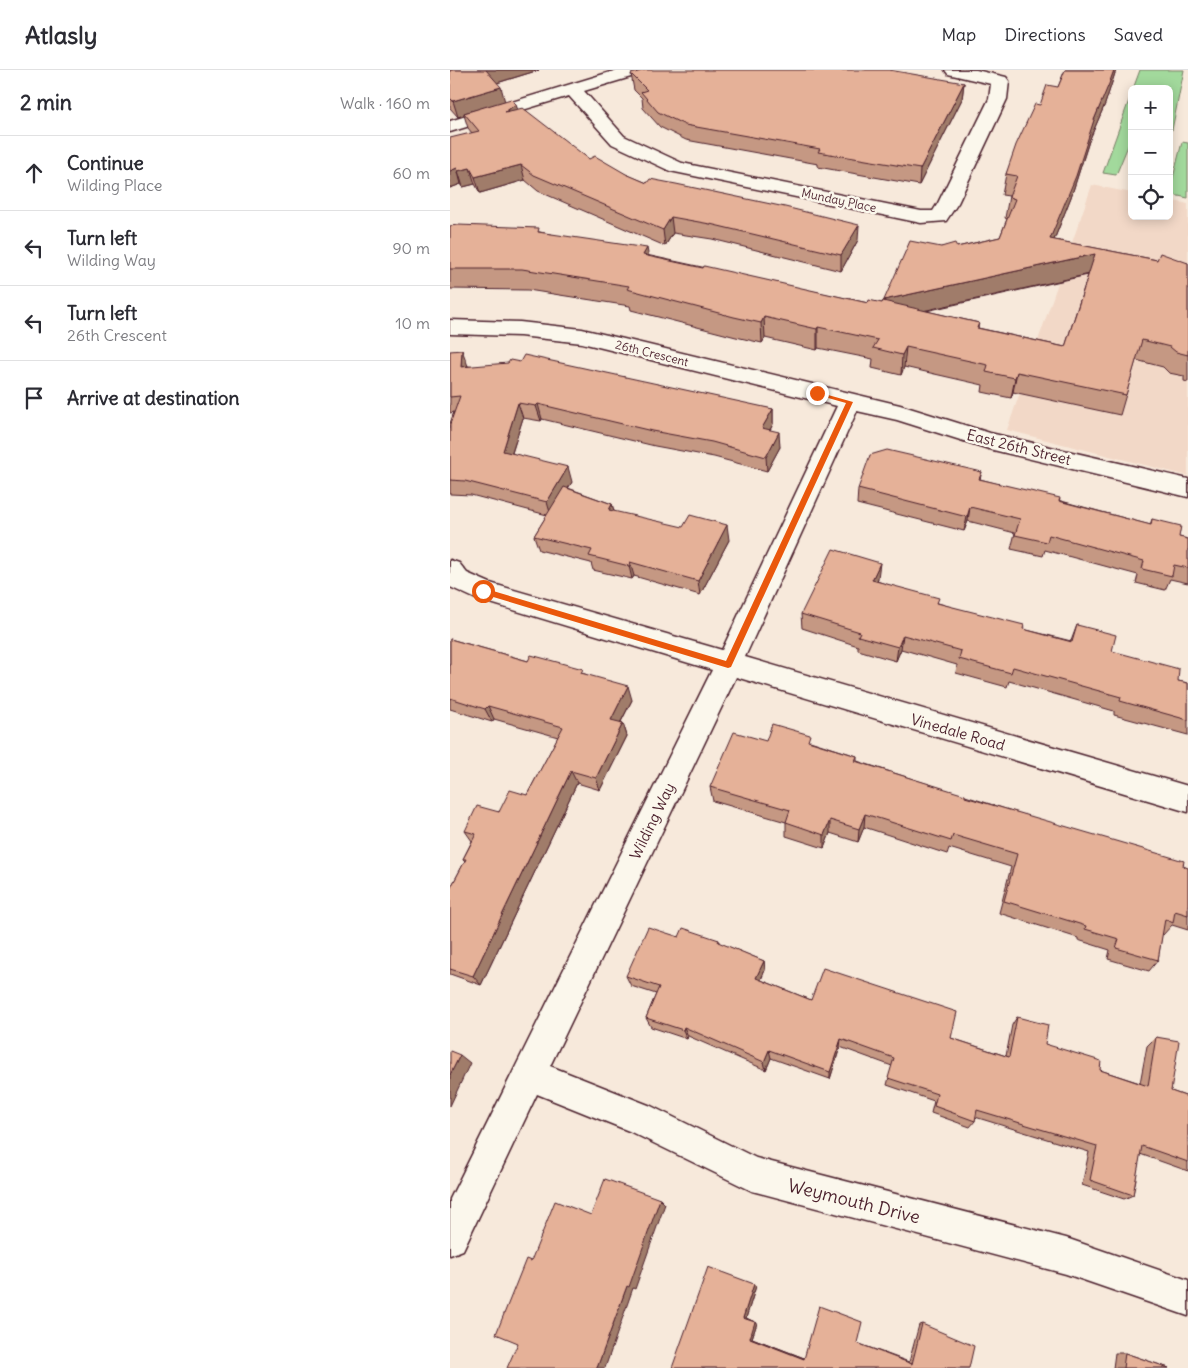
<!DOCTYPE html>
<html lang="en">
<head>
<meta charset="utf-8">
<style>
	:root { --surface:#fff; --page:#f2f2f3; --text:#2b2b33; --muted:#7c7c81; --line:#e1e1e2 }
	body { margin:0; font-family:Delius,sans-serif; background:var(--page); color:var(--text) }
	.controls { position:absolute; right:15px; top:15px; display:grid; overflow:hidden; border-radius:8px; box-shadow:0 2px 12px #0003 }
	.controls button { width:45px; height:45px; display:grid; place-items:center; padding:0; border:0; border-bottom:1px solid var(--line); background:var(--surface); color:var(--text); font:25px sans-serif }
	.stop { position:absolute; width:15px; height:15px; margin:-11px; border:4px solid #ea580c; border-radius:50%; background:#fff }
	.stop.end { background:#ea580c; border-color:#fff; box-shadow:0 1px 5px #0008 }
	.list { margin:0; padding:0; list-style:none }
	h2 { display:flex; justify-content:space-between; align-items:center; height:65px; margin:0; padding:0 20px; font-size:21px }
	h2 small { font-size:16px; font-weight:400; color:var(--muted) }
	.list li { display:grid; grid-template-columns:32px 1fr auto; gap:15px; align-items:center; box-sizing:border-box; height:75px; padding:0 20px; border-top:1px solid var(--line) }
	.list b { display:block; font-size:19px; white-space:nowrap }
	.list p { margin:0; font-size:16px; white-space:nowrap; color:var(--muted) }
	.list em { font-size:16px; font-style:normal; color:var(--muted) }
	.icon { flex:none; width:28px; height:28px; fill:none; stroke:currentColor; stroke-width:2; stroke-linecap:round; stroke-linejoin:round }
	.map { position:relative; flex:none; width:738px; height:1298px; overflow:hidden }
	header { display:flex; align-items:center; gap:30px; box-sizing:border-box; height:70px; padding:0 25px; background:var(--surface); border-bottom:1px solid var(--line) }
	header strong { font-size:24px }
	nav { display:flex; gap:28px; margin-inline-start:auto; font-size:18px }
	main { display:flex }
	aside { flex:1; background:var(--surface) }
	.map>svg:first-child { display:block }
</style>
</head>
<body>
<header>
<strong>Atlasly</strong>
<nav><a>Map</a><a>Directions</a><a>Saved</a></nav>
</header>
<main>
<aside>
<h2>2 min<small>Walk · 160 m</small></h2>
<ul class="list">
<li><svg class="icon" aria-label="ahead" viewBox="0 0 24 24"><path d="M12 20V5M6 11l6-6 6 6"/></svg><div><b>Continue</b><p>Wilding Place</p></div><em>60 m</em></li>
<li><svg class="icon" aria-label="left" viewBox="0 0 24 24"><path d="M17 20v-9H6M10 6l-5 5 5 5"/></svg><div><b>Turn left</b><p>Wilding Way</p></div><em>90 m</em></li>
<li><svg class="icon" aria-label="left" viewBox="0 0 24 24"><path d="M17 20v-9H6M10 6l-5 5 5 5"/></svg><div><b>Turn left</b><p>26th Crescent</p></div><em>10 m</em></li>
<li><svg class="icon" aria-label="arrive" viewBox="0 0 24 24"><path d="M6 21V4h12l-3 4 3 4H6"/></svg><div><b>Arrive at destination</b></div></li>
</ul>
</aside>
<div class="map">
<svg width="738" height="1298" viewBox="0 0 738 1298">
	<rect width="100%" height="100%" fill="#f7e9db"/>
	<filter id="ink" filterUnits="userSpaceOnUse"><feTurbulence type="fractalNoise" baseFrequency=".02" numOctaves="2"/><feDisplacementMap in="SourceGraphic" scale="10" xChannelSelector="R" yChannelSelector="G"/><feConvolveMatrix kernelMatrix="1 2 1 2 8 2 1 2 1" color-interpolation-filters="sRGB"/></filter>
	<g filter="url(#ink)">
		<!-- built -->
		<path fill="#f2d8c7" d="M642,115l40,8v23h37v-16l19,4v272l-181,-46z"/>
		<!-- green -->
		<path fill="#a2d99c" stroke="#767c64" d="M690,0h44l-12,60 -3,-1v-40h-36z
			M682,22v44l-16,39 -13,-2z
			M732,72l6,1v55l-19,-4z"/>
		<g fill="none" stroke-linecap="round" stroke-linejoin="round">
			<defs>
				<path id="street" d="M167,0h27l-3,4 -57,17 40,45 58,27 239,48h12l5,-8 51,-104 2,-15 -43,-10 -3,-4h31l30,7 3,4 -2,18 -49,104 -12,18 -25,2 -251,-52 -58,-27 -43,-48 -119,36v-11z
					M0,250l70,2 62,7 318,76 90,28 198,46v18l-199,-48 -92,-29 -40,-9 -112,246 443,129v26l-452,-135 -186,389 101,40 105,52 310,80 122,42v36l-122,-42 -314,-83 -123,-60 -92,-37 -74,156 -13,5v-56l262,-529 -238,-72 -24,-11v-27l9,3 8,10 23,10 232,67 115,-244 -255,-63 -62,-7 -70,-2z"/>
			</defs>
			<!-- street casing -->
			<use href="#street" stroke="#4a1f2b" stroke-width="3"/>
			<!-- street -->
			<use href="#street" fill="#fbf7ec" fill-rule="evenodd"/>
		</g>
		<!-- wall -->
		<path fill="#c59883" stroke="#4a1f2b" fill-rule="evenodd" d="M0,0h89l-42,13 7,18 12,3 1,5 72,50 58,24 211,57 -17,31 -129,-32 -39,-6 -8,13 -127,-55 -13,-11 -45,13 -5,-9 -12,3 -2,-3 -11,4 22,-55 -4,-5 -4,-13 -6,2 -8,-9z
			M615,0h51l-11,34 -16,37 -18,56 -17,43 103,20 31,3v119l-4,-1v-5l-15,-3 -6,-6 -27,-7 -16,55 -107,-23 -2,6 -29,-6 1,-7 -79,-18 -3,8 -29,-7 1,-9 -55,-11 -1,2 -52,-12 -3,5 -26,-6 -105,-27 -1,-4 -102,-16 -78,-1v-63l90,6 328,71h14l2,-3 57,-53h16l43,-10 7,-18 -2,-1 4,-22 -7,-1 4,-21 34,-69 18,-18zM638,205l-23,72 -87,-19 1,-5 -53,-12z
			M181,4l333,9 -2,16 -43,86 -101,-18v-3l-132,-24 -26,-13 -17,-19 -1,-10 -8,-8z
			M0,281l18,15 305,43v15l-3,6 10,17 -13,24 -53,-14 -59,-11 -113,-27 -1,2 -18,-3 -11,35 60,29 -4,6 44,16 2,8 115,28 -29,55 -66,-19 -2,3 -39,-9 -2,-7 -52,-13 -5,-14 13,-21 -76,-20 -21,-1v-70l4,-12 -4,1z
			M532,402l-2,7 170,46 2,-6 27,18 9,2v44l-18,-4 -5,11 -29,-7 2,-8 -93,-25 -2,6 -32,-7 4,-16 -47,-12 -4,10 -107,-27 1,-15z
			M428,508l-1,3 61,22 85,26 48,12 6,-16 35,26 66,30 10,2v52l-74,-20v-4l-105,-30 -2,6 -51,-14 1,-8 -56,-16 -5,12 -38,-11v-4l-56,-18 -1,-14z
			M0,569l78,22 57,13 47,26 -11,22 2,1 4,13 -27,54 -23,-7 -96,202 -31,-11v-85l15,-28 -2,-2 9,-18 -7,-10 62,-36 31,-58 -64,-18 -2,3 -42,-13z
			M360,671l47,15v5l331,107v62l-16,-5 -9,10 -1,-1 -4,26 -9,11 -41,-12 2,-9 -32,-10v-2l-79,-25 12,-46 -62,-19 -2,6 -83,-27 -6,15 -28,-9 -6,15 -38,-12v-14l-73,-21 -3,-14z
			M229,867l40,3v3l45,18 1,9 -4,10 50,20 140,38 55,18 6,-31 5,-8 28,27 55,26 40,13 7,-37 9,-9 15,54 17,6v74l-48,-17 -7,41 -9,4 -42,-14 7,-33 -114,-35v4l-5,6 -39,-14 3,-12 -47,-16 5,-19 -52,-19 -10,32 -59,-21 -5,12 -78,-34 -1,3 -36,-12 -5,-9 10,-24 -25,-8 -5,-10z
			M306,1216l-10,32 11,5 -5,15 52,20 53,-15 52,19 10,-37 3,-1 47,44h-297z
			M665,1283h10l44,15h-56z"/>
		<!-- shaded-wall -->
		<path fill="#a07c6a" stroke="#4a1f2b" d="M36,0h53l-49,15z
			M664,0h2l-11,34 -16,37 -18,56 -25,63 4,-21 44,-119z
			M514,13l-2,16 -43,86 1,-16z
			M51,17l4,15 -41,11v2l-6,2 -5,-16z
			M66,34l4,16 -15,-8z
			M71,95l4,15 -45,13 -5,-16z
			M7,98l4,16 -11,4v-17z
			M20,98l5,16 -12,3 -5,-16z
			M221,147l2,16 -8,13 -2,-16z
			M409,155l-1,15 -17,31v-16z
			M197,178l4,21 -8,-14z
			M645,184l-5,20 -208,46 2,-20z
			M314,247l1,21 -3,5 -1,-20z
			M368,257v21l-1,2v-21z
			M456,277l-2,20 -3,8 1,-20z
			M12,280l6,16 -7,1z
			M567,302l-4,20 -2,6 4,-20z
			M68,333l5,15 -15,47 -5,-14z
			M88,334l4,15 -1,2 -5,-15z
			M323,339v15l-10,19 -1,-15z
			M329,362l1,15 -13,24 -1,-14z
			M118,397l4,15 -21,34 -4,-14z
			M162,434l4,14 -7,-8z
			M520,437l-2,14 -4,10 3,-14z
			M277,455l2,15 -29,55 -2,-14z
			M180,492l4,14 -2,3 -3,-13z
			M430,493l-2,15 -7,17 1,-15z
			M453,565l-2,14 -5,12 2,-14z
			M178,616l4,14 -17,33 -4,-13z
			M38,636l6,13 -2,3 -7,-13z
			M173,653l4,13 -27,54 -4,-12z
			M121,701l6,12 -96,202 -8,-9z
			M415,744l-1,13 -6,15 1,-13z
			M380,750v13l-6,15v-13z
			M314,891l1,9 -8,18 -1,-10z
			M234,957l4,9 -1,3 -4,-9z
			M391,969l-1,8 -10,32v-7z
			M319,980l2,8 -5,12 -2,-8z
			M10,985l10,8 -20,43v-31z
			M210,1129l5,5 -30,85 -2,-1 -28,80h-8l30,-82z
			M304,1214l2,2 -10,32 11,5 -5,15 52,20v1l-54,-21 -7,-20z"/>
		<!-- building -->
		<path fill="#e5b198" stroke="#4a1f2b" d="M0,0h36l15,17 -48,14 -3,-3z
			M195,0h244l75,13 -44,86 -102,-17 2,-3 -135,-24 -27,-13 -17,-20 6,-2 -16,-16z
			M615,0h49l-5,14 -15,36 -18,56 -26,63 107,21 3,-7 28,10v92l-12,-3 -6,-5 -28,-7 -16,55 -109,-23 -2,6 -29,-6 2,-7 -82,-18 -4,8 -29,-7 5,-8 -60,-13 -1,2 -53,-12 -3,6 -27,-6 -107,-28 2,-3 -107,-17h-72v-43l8,-1 81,3 -1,4 109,16 -4,7 60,13 1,-2 164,37 1,-3 13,3 1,-2 96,22 -2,5 88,19 30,-93 -211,46 26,-59 31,6 14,-4 2,4 43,-10 15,-38 -6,-2 8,-21 -11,-2 10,-29 19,-41 5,1 7,-20 11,2z
			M61,29l5,5 -11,8 18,-4 66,51 6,-3 31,18 21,9 3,-4 26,5 109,23 74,18 -18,30 -131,-31 -39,-7 -8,13 -129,-55 -13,-10 -46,12 -5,-9 -12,3 -1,-3 -7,3v-33l29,-7 -15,-18z
			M12,280l-1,17 47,-4 2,-3 10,2 4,-7 249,54 -11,19 17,4 -13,25 -54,-15 -60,-11 -114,-27 -2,2 -18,-3 -15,48 65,16 -21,35 -82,-21 -15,-1v-56l10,-28 -10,1v-46z
			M437,380l95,22 -3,7 81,19 -1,3 92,24 1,-6 29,7 -2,11 9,2v29l-14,-3 -2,11 -30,-7 2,-8 -95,-26 -2,7 -32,-7 5,-16 -50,-12 -3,10 -109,-28 12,-34z
			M114,417l48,17 -3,6 74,17 7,-12 37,10 -29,56 -68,-19 -1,4 -40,-10 3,-6 -58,-14z
			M383,479l47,14 -8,17 67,18 -2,5 87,22 -1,4 49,13 5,-17 39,10 -4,16 67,18 -1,12 10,2v37l-68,-19 1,-4 -108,-30 -2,6 -52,-14 2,-8 -58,-16 -5,12 -40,-11 2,-4 -59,-18z
			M0,569l78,22 3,-6 52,14 -2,4 47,13 -17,34 12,3 -27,55 -25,-7 -98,205 -23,-7v-80l16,-30h-3l13,-25 -11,-3 12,-25 22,6 11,-22 17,5 36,-68 -75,-21 -3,3 -35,-11z
			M322,654l38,11 -2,6 49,15 -2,5 110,34v2l219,64 -1,5 5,2v47l-13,-4 -2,12 -8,-4 -7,41 -42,-12 3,-9 -34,-10 1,-3 -82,-25 13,-47 -64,-19 -2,6 -86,-27 -6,15 -29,-9 -6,15 -38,-13 4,-12 -80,-23 24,-55 32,9z
			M198,857l31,10 4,-9 36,12 -1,2 46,19 -8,17 55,22 12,-32 134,44 -6,26 58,19 8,-40 31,8 -3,19 56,17 -1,9 48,16 8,-49 23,4 -8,50 17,6v65l-46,-16 -9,49 -43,-15 7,-34 -120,-36 -2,11 -41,-15 3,-12 -49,-16 6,-20 -53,-19 -11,33 -61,-22 -5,12 -80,-35 -1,3 -37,-12 13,-31 -33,-11z
			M0,981l10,4 -10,20z
			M155,1109l55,20 -31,88 -2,-1 -30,82h-90l11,-25 -22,-9 30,-75 5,2 24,-60 36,14z
			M258,1197l46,17 -11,34 12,4 -5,16 54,21 15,-53 43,16 -5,21 55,21 10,-40 52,22 -5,22h-297z
			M675,1283l44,15h-46z"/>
	</g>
	<!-- route -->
	<path fill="#ea580c" d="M364,321l39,11 -122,265 -3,1 -248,-75v-4l3,-1 243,73 120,-258 -32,-9z"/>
	<g text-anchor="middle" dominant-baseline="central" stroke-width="5" stroke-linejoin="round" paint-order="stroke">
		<!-- far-street labels -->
		<g font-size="12" fill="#4a1f2b" stroke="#fbf7ec">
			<text transform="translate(389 130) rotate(12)">Munday Place</text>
			<text transform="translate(202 283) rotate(14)">26th Crescent</text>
		</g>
		<!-- street labels -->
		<g font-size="15" fill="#4a1f2b" stroke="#fbf7ec">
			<text transform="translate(569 377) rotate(14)">East 26th Street</text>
			<text transform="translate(508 662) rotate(16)">Vinedale Road</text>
			<text transform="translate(202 751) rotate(-64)">Wilding Way</text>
		</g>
		<!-- near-street labels -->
		<g font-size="18" fill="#4a1f2b" stroke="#fbf7ec">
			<text transform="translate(404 1131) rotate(14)">Weymouth Drive</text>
		</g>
	</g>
</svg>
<div class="controls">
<button>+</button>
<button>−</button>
<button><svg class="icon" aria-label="locate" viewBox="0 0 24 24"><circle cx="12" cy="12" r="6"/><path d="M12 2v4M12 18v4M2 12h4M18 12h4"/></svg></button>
</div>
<div class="stop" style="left:33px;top:521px"></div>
<div class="stop end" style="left:367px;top:323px"></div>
</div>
</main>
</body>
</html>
